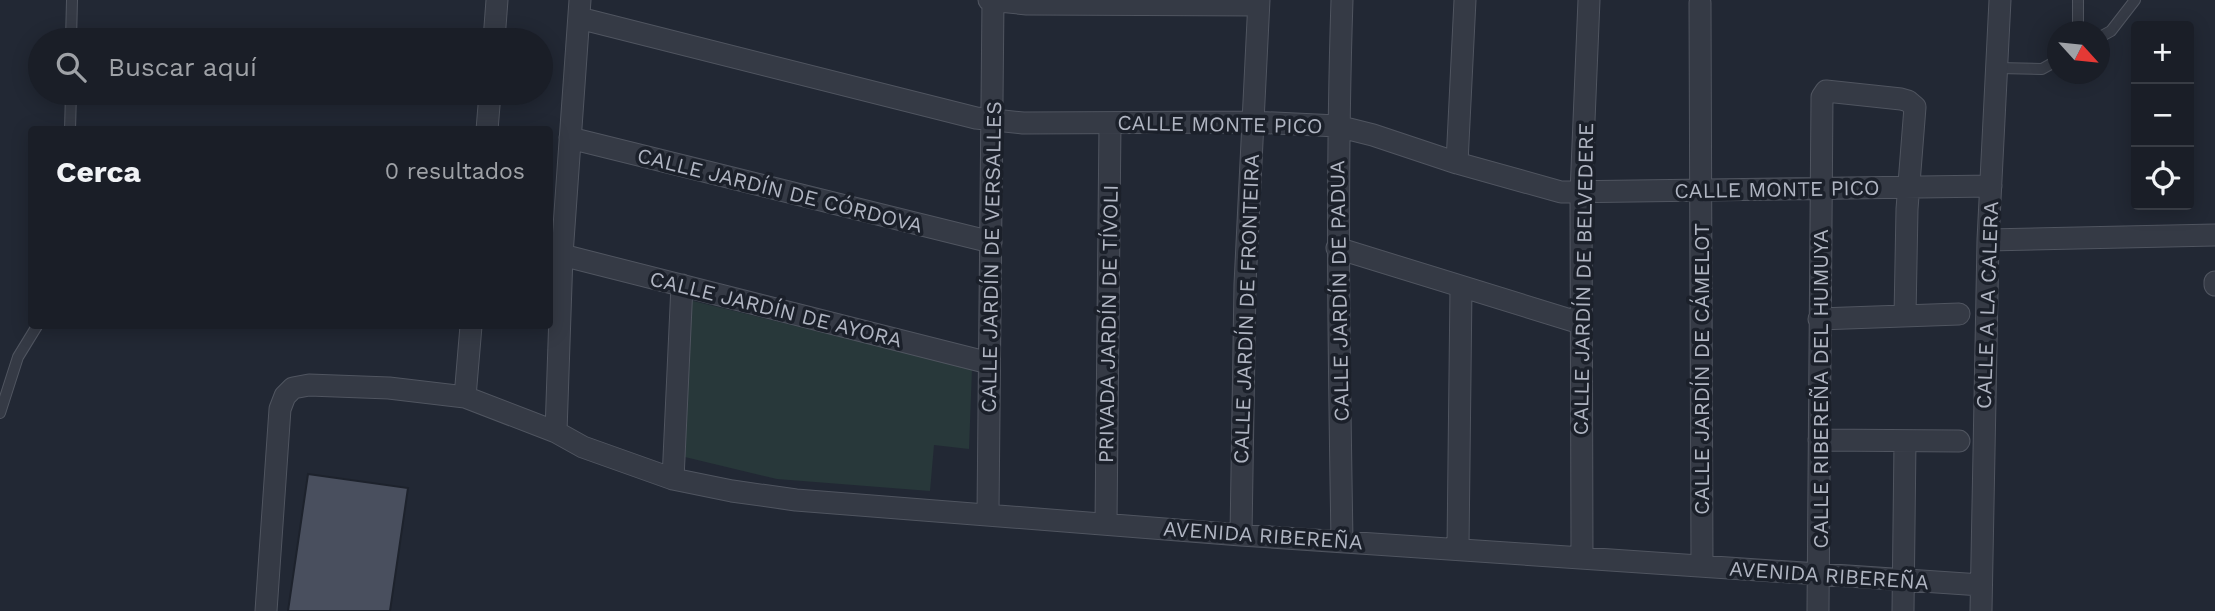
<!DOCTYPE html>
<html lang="es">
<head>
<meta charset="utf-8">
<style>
	:root { --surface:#1a1e27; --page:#23272f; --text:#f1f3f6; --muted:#9fa2a7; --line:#383c44 }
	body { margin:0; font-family:"Work Sans",sans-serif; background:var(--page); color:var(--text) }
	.controls { position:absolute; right:21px; top:21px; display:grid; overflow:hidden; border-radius:7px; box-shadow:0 4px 18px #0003 }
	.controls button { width:63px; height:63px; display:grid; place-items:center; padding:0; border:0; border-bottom:2px solid var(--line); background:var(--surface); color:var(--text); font:35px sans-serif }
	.compass { position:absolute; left:2047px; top:21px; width:63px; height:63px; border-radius:50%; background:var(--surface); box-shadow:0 4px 18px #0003; rotate:117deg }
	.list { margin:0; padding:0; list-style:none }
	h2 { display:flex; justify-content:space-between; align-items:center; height:91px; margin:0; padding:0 28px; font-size:30px }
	h2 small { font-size:23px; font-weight:400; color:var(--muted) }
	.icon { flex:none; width:38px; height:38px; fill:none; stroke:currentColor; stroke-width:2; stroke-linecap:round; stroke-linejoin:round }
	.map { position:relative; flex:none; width:2215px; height:611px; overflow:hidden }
	.search { position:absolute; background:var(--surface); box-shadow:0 4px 18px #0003; left:28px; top:28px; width:525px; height:77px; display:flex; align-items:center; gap:18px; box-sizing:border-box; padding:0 24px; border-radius:38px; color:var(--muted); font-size:26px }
	.panel { position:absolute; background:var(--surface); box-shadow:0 4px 18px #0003; left:28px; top:126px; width:525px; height:203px; border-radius:7px }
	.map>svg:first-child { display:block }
</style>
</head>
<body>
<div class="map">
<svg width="2215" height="611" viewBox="0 0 2215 611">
	<rect width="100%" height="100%" fill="#222834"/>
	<!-- green -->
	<path fill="#28383a" d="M689,300l283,69 -3,80 -35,-4 -4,46 -153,-12 -92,-22z"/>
	<!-- building -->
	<path fill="#494f5e" stroke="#1d222c" stroke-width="2" d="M308,474l100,14 -18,123h-102z"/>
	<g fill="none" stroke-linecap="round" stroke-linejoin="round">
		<defs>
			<path id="lane" d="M2078,32v-32
				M2100,37l11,-6 24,-31
				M71,40l1,-40
				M1998,68l44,1 16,-9
				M70,130l1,-37
				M0,413l18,-56 19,-31"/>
			<path id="street" d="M989,0l38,4 231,1
				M1342,0c-6,180 -3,360 0,541
				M1700,3l2,563
				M579,18l397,100 47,5 229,-1 85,4 36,9 84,28 104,29 430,-6
				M494,40l3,-40
				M487,130l3,-37
				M570,138l421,104
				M1457,163l8,-163
				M1988,240l227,-5
				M1337,248l243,75
				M562,255l427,108
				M2215,285v-3
				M1819,319l140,-5
				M465,397l6,-71
				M556,432l6,-177 18,-255
				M1819,440l140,1
				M673,479l9,-194
				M988,514l5,-514
				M1106,524l4,-401
				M1241,535l4,-251 14,-284
				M1458,548l3,-261
				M1582,557l-1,-364 8,-193
				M266,611l14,-202 5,-13 8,-8 16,-3 80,3 76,9 91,35 27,15 90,32 59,12 64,9 445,35 740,50
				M1818,611l4,-514 4,-6 75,8 7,2 7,6 -8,102 -2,107
				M1903,611l2,-170
				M1981,611l7,-371 12,-240"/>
		</defs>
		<!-- lane casing -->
		<use href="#lane" stroke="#505560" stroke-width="12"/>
		<!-- street casing -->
		<use href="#street" stroke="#505560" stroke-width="23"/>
		<!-- lane -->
		<use href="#lane" stroke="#353a45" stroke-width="10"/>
		<!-- street -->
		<use href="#street" stroke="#353a45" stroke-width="21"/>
	</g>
	<g text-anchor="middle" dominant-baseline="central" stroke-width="7" stroke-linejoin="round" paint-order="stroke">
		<!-- street labels -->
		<g font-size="21" fill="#b0b5c2" stroke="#1b202a">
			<text transform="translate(1220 124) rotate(1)">CALLE MONTE PICO</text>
			<text transform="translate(1777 189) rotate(-1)">CALLE MONTE PICO</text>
			<text transform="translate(780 190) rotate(14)">CALLE JARDÍN DE CÓRDOVA</text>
			<text transform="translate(991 257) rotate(-89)">CALLE JARDÍN DE VERSALLES</text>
			<text transform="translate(1583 279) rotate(-89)">CALLE JARDÍN DE BELVEDERE</text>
			<text transform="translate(1339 291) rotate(-91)">CALLE JARDÍN DE PADUA</text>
			<text transform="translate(1987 305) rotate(-88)">CALLE A LA CALERA</text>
			<text transform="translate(776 309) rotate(14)">CALLE JARDÍN DE AYORA</text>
			<text transform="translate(1246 309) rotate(-88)">CALLE JARDÍN DE FRONTEIRA</text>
			<text transform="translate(1108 324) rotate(-89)">PRIVADA JARDÍN DE TÍVOLI</text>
			<text transform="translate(1701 369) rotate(-90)">CALLE JARDÍN DE CÁMELOT</text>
			<text transform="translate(1820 389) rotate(-90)">CALLE RIBEREÑA DEL HUMUYA</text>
			<text transform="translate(1263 535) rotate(4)">AVENIDA RIBEREÑA</text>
			<text transform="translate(1829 575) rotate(4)">AVENIDA RIBEREÑA</text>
		</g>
	</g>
</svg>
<div class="controls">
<button>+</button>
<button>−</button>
<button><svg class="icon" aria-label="locate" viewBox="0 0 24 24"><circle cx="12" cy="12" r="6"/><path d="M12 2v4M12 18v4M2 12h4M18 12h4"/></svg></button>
</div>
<svg class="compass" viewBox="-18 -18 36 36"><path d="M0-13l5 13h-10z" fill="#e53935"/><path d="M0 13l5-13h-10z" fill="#9fa2a7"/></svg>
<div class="search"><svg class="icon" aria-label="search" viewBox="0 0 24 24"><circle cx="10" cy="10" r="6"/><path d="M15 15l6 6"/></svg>Buscar aquí</div>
<section class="panel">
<h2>Cerca<small>0 resultados</small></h2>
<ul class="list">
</ul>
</section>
</div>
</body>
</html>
